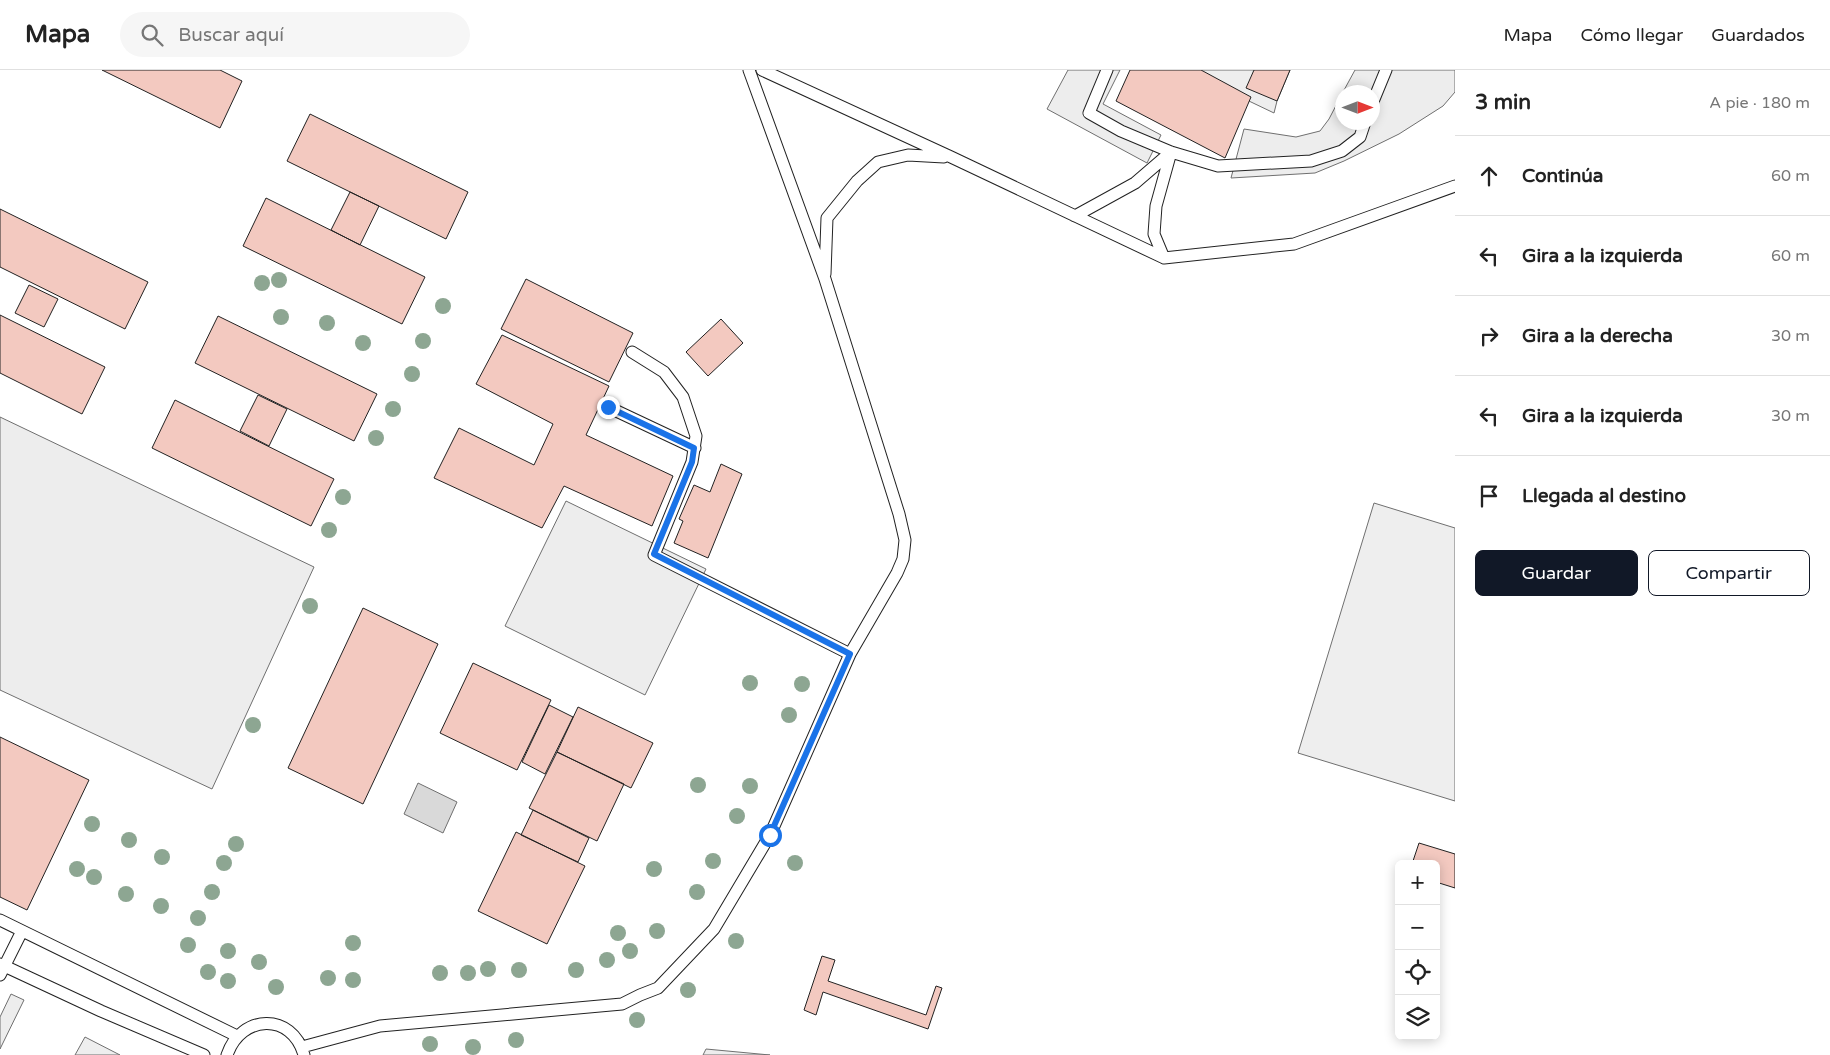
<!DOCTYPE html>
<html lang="es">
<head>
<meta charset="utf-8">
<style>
	:root { --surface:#fff; --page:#f6f6f6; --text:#222; --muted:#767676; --line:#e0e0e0; --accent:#111827 }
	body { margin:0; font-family:"Varela Round",sans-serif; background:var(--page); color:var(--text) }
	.controls { position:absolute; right:15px; bottom:15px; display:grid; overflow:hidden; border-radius:8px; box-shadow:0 2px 12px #0003 }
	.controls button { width:45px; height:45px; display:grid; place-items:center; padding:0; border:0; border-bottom:1px solid var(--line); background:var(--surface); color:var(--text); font:25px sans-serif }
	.compass { position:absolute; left:1335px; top:15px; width:45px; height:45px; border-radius:50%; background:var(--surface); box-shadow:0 2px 12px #0003; rotate:90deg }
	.stop { position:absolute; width:15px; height:15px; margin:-11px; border:4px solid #1a73e8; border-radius:50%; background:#fff }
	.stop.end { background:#1a73e8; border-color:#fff; box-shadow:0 1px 5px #0008 }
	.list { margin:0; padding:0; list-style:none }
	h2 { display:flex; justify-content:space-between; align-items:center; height:65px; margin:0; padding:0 20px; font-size:21px }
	h2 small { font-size:16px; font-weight:400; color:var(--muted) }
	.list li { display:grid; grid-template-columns:32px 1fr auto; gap:15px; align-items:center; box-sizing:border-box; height:80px; padding:0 20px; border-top:1px solid var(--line) }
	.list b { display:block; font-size:19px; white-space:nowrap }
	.list em { font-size:16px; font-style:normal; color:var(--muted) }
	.actions { display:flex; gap:10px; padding:15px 20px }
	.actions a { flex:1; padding:11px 0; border:1px solid var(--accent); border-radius:8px; text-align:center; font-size:18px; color:var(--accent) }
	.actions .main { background:var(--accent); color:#fff }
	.icon { flex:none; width:28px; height:28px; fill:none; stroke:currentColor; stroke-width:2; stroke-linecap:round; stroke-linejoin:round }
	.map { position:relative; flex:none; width:1455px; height:985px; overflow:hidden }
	header { display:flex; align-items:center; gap:30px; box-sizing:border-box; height:70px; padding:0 25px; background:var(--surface); border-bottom:1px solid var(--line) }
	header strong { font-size:24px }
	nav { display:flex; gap:28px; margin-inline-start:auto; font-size:18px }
	.search { width:350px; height:45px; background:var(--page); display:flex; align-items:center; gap:12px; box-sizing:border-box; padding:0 18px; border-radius:28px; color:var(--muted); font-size:19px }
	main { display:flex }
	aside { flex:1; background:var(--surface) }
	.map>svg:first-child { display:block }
</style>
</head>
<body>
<header>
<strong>Mapa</strong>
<div class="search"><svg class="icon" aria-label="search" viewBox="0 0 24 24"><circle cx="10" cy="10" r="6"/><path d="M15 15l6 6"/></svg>Buscar aquí</div>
<nav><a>Mapa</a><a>Cómo llegar</a><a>Guardados</a></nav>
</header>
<main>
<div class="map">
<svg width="1455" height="985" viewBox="0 0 1455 985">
	<rect width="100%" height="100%" fill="#fff"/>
	<!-- green -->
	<path fill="#eee" stroke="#6f6f6f" d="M1184,0h106l-13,31 -3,12z
		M1374,433l81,25v273l-157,-48z
		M85,967l35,18h-45z"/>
	<!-- parking -->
	<path fill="#ededed" stroke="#6f6f6f" d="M1068,0h52l-17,34 58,31 -14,28 -100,-54z
		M1355,0h100v22l-12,14 -44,28 -55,27 -29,12 -84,5 13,-49 52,8 24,-6 9,-12 13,-25v28h30v-30h-29z
		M0,347l314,150 -102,222 -212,-99z
		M566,431l140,68 -61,126 -140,-69z
		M11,924l13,6 -24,49v-32z
		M706,979l64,6h-67z"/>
	<!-- water -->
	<path fill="#d9d9d9" stroke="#6f6f6f" d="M418,713l39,19 -14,31 -39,-19z"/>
	<!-- building -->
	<path fill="#f3c9c0" stroke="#222" d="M102,0h118l22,11 -22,47z
		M1130,0h71l50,27 -26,61 -109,-57z
		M1254,0h36l-13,31 -31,-13z
		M310,44l158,78 -22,47 -159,-78z
		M350,122l29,14 -19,39 -29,-15z
		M266,128l159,79 -23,47 -159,-78z
		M0,139l148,73 -23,47 -125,-62z
		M526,209l107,54 -24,49 -108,-53z
		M29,215l29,14 -14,28 -29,-14z
		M0,245l105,52 -23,47 -82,-41z
		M218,246l159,78 -23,47 -159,-78z
		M721,249l22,24 -35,33 -22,-24z
		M502,265l107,51 -23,49 87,41 -21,50 -88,-40 -22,42 -108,-50 25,-50 75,37 19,-41 -77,-40z
		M258,325l29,14 -18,37 -29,-15z
		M175,330l159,79 -23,47 -159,-78z
		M721,394l21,10 -34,84 -34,-15 9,-22 -4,-2 15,-34 16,7z
		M363,538l75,36 -75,160 -75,-36z
		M473,593l78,37 -34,70 -77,-37z
		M549,635l24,12 -28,57 -23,-12z
		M578,637l75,36 -22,45 -74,-36z
		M0,667l89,43 -62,130 -27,-13z
		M557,682l67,32 -27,57 -68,-33z
		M533,740l56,28 -11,24 -57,-27z
		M516,762l69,34 -38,78 -69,-33z
		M1419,773l36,11v34l-19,-6v-18h-24z
		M822,886l13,4 -7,21 98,34 10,-29 6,2 -14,41 -105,-37 -7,23 -12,-5z"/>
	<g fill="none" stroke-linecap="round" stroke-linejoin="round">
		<defs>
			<path id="service" d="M762,0l189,87 213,101 130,-14 161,-58
				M1107,0l-18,43 32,18 50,21 47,14 93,-5 31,-10 18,-14 5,-15
				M1372,34l14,-34
				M1075,146l60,-33 36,-31
				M1164,188l-10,-24 2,-28 15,-54
				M825,204l2,-56 30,-37 21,-19 30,-7 36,2
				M632,282l32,20 19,25 13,39 -4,26 -38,93 196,99
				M608,337l87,41
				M0,850l237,116
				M0,894l101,47 103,44
				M0,905l22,-44
				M302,977l78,-21 242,-22 18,-9 18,-7 56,-59 56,-94 80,-181 47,-81 6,-14 2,-19 -6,-26 -74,-235 -76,-209
				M227,985c14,-41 65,-43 77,0"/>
		</defs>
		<!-- service casing -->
		<use href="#service" stroke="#222" stroke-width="13"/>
		<!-- service -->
		<use href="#service" stroke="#fff" stroke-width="11"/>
	</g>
	<!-- trees -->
	<g fill="#8da692">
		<circle cx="279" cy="210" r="8"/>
		<circle cx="262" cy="213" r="8"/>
		<circle cx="443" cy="236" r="8"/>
		<circle cx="281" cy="247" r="8"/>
		<circle cx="327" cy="253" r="8"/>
		<circle cx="423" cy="271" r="8"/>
		<circle cx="363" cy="273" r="8"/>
		<circle cx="412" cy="304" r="8"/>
		<circle cx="393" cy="339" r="8"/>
		<circle cx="376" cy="368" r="8"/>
		<circle cx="343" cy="427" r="8"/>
		<circle cx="329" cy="460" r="8"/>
		<circle cx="310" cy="536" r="8"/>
		<circle cx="750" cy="613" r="8"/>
		<circle cx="802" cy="614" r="8"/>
		<circle cx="789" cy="645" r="8"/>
		<circle cx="253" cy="655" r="8"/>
		<circle cx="698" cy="715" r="8"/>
		<circle cx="750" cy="716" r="8"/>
		<circle cx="737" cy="746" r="8"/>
		<circle cx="92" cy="754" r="8"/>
		<circle cx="129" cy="770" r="8"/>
		<circle cx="236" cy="774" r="8"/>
		<circle cx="162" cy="787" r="8"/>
		<circle cx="713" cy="791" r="8"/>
		<circle cx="224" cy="793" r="8"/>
		<circle cx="795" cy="793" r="8"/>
		<circle cx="77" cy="799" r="8"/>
		<circle cx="654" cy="799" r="8"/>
		<circle cx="94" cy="807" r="8"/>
		<circle cx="212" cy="822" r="8"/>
		<circle cx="697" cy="822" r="8"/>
		<circle cx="126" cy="824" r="8"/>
		<circle cx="161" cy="836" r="8"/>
		<circle cx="198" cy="848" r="8"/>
		<circle cx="657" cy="861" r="8"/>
		<circle cx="618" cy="863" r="8"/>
		<circle cx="736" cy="871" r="8"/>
		<circle cx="353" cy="873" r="8"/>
		<circle cx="188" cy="875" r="8"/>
		<circle cx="228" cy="881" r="8"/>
		<circle cx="630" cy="881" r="8"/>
		<circle cx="607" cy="890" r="8"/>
		<circle cx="259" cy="892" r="8"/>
		<circle cx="488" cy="899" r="8"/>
		<circle cx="519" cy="900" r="8"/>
		<circle cx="576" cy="900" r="8"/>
		<circle cx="208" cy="902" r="8"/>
		<circle cx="440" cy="903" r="8"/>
		<circle cx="468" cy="903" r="8"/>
		<circle cx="328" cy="908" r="8"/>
		<circle cx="353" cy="910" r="8"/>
		<circle cx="228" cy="911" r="8"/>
		<circle cx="276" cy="917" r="8"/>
		<circle cx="688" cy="920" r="8"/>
		<circle cx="637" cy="950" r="8"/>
		<circle cx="516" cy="970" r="8"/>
		<circle cx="430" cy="974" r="8"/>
		<circle cx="473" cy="977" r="8"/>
	</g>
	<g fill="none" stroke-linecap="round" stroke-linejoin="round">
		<!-- route -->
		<path stroke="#1a73e8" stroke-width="6" d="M608,337l86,41 -2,14 -38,92 196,100 -80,181"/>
	</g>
</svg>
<div class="controls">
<button>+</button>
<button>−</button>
<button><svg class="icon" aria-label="locate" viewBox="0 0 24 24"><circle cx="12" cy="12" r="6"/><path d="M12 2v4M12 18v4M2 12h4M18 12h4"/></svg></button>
<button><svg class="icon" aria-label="layers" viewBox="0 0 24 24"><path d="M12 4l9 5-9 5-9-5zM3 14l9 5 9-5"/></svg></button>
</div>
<svg class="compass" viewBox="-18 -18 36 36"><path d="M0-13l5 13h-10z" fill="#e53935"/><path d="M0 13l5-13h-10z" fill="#767676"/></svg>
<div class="stop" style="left:770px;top:765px"></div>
<div class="stop end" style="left:608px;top:337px"></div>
</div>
<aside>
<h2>3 min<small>A pie · 180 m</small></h2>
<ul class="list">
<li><svg class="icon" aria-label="ahead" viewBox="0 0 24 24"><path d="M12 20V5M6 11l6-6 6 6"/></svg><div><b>Continúa</b></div><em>60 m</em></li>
<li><svg class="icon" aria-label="left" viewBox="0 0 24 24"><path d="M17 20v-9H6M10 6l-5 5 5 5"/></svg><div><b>Gira a la izquierda</b></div><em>60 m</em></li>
<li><svg class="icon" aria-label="right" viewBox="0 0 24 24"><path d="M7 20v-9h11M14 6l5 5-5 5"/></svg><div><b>Gira a la derecha</b></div><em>30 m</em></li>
<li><svg class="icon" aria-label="left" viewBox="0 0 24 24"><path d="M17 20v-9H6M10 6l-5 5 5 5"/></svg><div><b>Gira a la izquierda</b></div><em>30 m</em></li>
<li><svg class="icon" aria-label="arrive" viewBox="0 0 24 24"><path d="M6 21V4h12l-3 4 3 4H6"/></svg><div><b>Llegada al destino</b></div></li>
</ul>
<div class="actions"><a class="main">Guardar</a><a>Compartir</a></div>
</aside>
</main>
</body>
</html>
